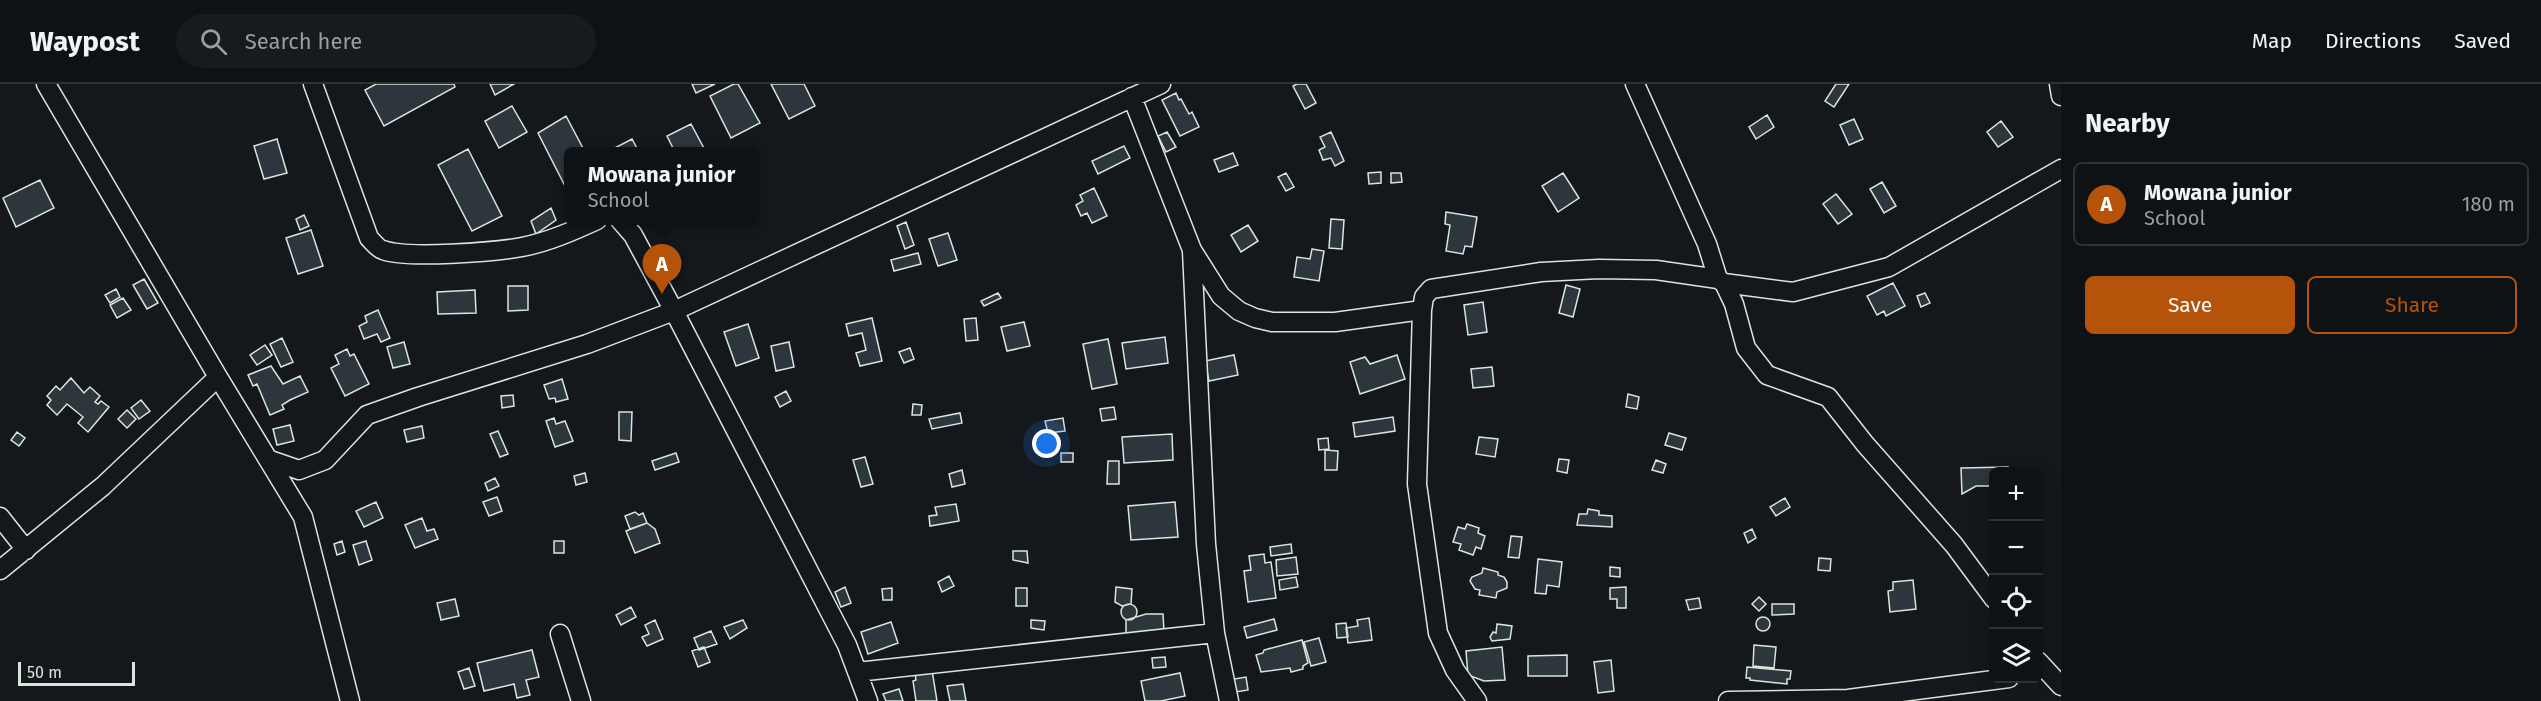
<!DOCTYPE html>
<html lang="en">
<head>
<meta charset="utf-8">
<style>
	:root { --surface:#0f1215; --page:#181b1e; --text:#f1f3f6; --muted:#9b9ea0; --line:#2f3234; --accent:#b45309 }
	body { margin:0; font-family:"Fira Sans",sans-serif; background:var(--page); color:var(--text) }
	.controls { position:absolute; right:18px; bottom:18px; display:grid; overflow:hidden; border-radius:9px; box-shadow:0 3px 15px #0003 }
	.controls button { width:54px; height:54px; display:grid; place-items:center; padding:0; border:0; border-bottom:2px solid var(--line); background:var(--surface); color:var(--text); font:30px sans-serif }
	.scale { position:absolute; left:18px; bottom:15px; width:117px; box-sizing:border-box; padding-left:6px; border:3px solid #d8e6dc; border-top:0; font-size:16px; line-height:21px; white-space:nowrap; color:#d8e6dc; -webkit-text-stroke:4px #14181c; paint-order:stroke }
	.you { position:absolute; left:1047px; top:360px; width:21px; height:21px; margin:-15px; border:4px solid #fff; border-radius:50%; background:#1a73e8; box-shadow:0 0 0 9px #1a73e833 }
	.badge { display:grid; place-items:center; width:39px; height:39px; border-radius:50%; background:var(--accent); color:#fff; font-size:20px; font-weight:700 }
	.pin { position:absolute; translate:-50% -50px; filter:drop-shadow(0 2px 3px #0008) }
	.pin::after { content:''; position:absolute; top:32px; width:21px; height:18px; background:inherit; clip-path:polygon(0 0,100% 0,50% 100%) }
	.popup { position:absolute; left:564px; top:63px; width:195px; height:78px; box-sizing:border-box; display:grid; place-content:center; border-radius:9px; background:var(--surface); filter:drop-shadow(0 2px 4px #0005); font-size:20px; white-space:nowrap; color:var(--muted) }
	.popup b { font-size:22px; color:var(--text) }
	.popup::after { content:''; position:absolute; left:50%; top:100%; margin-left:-12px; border:12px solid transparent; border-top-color:var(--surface) }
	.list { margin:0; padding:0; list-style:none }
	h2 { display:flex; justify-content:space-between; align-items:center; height:78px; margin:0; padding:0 24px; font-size:26px }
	h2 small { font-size:20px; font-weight:400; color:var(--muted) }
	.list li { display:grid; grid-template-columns:39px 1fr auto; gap:18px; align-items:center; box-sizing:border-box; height:84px; margin:0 12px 12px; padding:0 12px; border:2px solid var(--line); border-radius:9px }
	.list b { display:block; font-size:22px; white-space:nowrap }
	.list p { margin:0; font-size:20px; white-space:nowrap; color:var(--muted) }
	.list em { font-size:20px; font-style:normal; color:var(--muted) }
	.actions { display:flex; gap:12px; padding:18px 24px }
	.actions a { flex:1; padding:14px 0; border:2px solid var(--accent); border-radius:9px; text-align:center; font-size:21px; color:var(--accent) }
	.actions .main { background:var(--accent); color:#fff }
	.icon { flex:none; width:33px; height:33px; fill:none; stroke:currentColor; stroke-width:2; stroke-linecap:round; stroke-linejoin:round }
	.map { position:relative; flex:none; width:2061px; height:617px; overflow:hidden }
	header { display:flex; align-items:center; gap:36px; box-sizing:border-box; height:84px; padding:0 30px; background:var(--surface); border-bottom:2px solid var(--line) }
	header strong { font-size:28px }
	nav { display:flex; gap:33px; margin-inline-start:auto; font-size:21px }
	.search { width:420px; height:54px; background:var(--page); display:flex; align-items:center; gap:15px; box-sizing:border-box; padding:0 21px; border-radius:33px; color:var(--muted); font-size:22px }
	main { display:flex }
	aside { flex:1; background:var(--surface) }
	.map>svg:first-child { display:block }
</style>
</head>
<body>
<header>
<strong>Waypost</strong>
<div class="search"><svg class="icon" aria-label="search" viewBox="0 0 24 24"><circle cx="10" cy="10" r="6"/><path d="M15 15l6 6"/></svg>Search here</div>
<nav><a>Map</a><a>Directions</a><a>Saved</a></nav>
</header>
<main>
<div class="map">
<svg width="2061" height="617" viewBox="0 0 2061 617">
	<rect width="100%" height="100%" fill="#14181c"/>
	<!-- building -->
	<path fill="#2c363c" stroke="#d8e6dc" stroke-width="1.5" d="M376,0h78l1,3 -71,39 -19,-36z
		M490,0h24l-19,11z
		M692,0h23l-19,9z
		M734,0h4l22,39 -29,15 -21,-42z
		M771,0h33l11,22 -26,13z
		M1297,0h9l10,19 -11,6 -12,-23z
		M1836,0h13l-15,23 -9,-6z
		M1176,9l3,7 2,-1 8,15 3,-2 7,15 -19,9 -18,-36z
		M512,22l15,26 -28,16 -14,-27z
		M1767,31l7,12 -18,12 -7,-12z
		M566,32l19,36h-16l-1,40 -30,-59z
		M1854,35l9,20 -14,6 -9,-20z
		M2001,37l12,16 -15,10 -11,-15z
		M691,40l15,28h-31l-8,-16z
		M1167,48l9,15 -10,5 -8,-16z
		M1331,48l13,29 -9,5 -4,-8 -8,2 -4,-10 6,-3 -5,-10z
		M277,55l10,34 -23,6 -10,-33z
		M632,55l7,13h-32z
		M1124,62l6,12 -32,16 -6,-13z
		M468,65l34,67 -30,15 -34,-66z
		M1233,69l5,12 -19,7 -5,-12z
		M1381,88v11l-12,1 -1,-11z
		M1286,89l8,14 -8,4 -8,-14z
		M1391,89h10l1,9 -11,1z
		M1563,89l16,25 -21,14 -16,-26z
		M40,96l14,28 -38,19 -13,-29z
		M1882,98l14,24 -12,7 -14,-24z
		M1094,104l13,28 -15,7 -5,-10 -6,3 -5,-11 7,-4 -3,-6z
		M1836,110l16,20 -14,10 -15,-20z
		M551,124l5,12 -20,14 -5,-13z
		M1446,128l31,5 -5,30 -7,-1 -2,8 -17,-3 4,-26 -5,-1z
		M304,131l5,11 -9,4 -4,-11z
		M1331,135l13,1 -2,29 -13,-1z
		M906,138l8,23 -9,4 -8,-23z
		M1248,141l10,16 -17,11 -10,-17z
		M311,146l12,36 -25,8 -12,-36z
		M948,149l9,27 -19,6 -9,-27z
		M1312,165l12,2 -5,30 -25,-4 3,-20 13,2z
		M918,169l3,11 -27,7 -3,-11z
		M144,195l14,24 -11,6 -14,-24z
		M1893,199l12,23 -19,10 -2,-5 -7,4 -10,-19z
		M1566,201l14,4 -7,28 -14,-4z
		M508,202h20v24l-20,1z
		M116,205l4,8 -10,6 -5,-8z
		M475,206l1,23 -38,1 -1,-22z
		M998,209l3,5 -17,8 -3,-5z
		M1925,209l5,10 -9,4 -4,-11z
		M123,214l8,12 -14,8 -7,-13z
		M1483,218l4,30 -19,3 -4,-30z
		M378,226l12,28 -9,4 -4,-8 -13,5 -5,-13 8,-4 -2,-6z
		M872,234l10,43 -22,5 -4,-13 10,-3 -4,-17 -13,3 -3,-12z
		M976,234l2,22 -12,1 -2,-22z
		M1024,238l6,24 -23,5 -6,-24z
		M748,240l11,34 -23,8 -12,-34z
		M1165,253l3,26 -42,6 -4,-26z
		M282,254l11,24 -12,5 -11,-23z
		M1108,255l9,45 -25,5 -9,-45z
		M404,258l6,22 -17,4 -6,-21z
		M789,258l5,25 -18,4 -5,-25z
		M265,261l7,10 -15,10 -7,-10z
		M910,264l4,11 -10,4 -5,-11z
		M347,265l3,7 4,-2 15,30 -24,12 -14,-28 8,-4 -4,-9z
		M1234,271l4,20 -29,6 -4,-20z
		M1397,271l8,24 -45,15 -10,-32 15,-5 5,7z
		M271,282l12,18 17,-8 8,16 -18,8 -8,5 2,4 -14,6 -13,-31 -4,2 -5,-11z
		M1492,283l2,19 -21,2 -2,-19z
		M71,294l13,15 6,-6 10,9 -5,6 3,2 3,-3 8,6 -21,25 -10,-9 5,-6 -16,-13 -10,11 -10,-10 4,-5 -4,-4 9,-10 4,4z
		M562,295l6,20 -12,3 -1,-4 -6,1 -5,-14z
		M786,307l5,10 -11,6 -5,-10z
		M1628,310l11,3 -2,12 -11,-2z
		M513,311l1,11 -12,2 -1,-12z
		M141,316l9,11 -11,8 -8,-11z
		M913,320l9,1 -1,10h-9z
		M1114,323l2,12 -14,2 -2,-12z
		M127,326l9,9 -9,9 -9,-9z
		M619,328h13l-1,29 -12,-1z
		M960,329l2,10 -30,6 -3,-10z
		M1393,333l2,14 -40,6 -2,-14z
		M554,334l2,6 9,-3 8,20 -18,6 -9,-26z
		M1063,334l2,13 -17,2 -3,-12z
		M290,341l4,16 -17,4 -4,-16z
		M422,342l2,12 -17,4 -3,-12z
		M498,347l10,23 -8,3 -10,-23z
		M17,348l8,6 -6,8 -8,-6z
		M1669,349l17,5 -4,12 -17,-5z
		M1172,350l1,26 -49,3 -2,-26z
		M1479,353l19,2 -3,18 -19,-3z
		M1328,354l1,11 -10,1 -1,-11z
		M1325,366l13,1 -1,19h-12z
		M676,369l3,9 -24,8 -3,-9z
		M1061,369h12v9h-12z
		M865,373l8,27 -12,3 -8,-27z
		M1559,375l10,1 -2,13 -10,-2z
		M1656,376l10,4 -3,9 -11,-3z
		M1108,377h11v23h-12z
		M2008,383v5h-14v14h-18l-14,8 -1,-26z
		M962,386l3,14 -13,3 -3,-13z
		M585,389l2,9 -11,3 -2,-9z
		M495,394l4,8 -11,5 -3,-8z
		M497,413l5,14 -13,5 -6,-14z
		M1785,414l5,9 -14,9 -6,-9z
		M376,418l7,16 -19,9 -8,-16z
		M1175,418l3,35 -47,3 -3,-34z
		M956,420l3,17 -29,5 -1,-10 8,-1 -2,-8z
		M1588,425l11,2v4l13,1v11l-35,-2 2,-11h8z
		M635,428l4,3 4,-2 4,10 -17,6 -5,-13z
		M422,434l5,13 7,-2 4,10 -23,9 -10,-23z
		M647,439l8,6 5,14 -25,10 -9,-22z
		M1467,440l12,4 -1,5 7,3 -4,13 -5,-2 -3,8 -14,-5 2,-6 -8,-2 5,-15 7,2z
		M1752,445l4,9 -8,5 -4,-10z
		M1511,452l11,1 -3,21 -11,-1z
		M342,457l3,11 -8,3 -3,-11z
		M366,457l6,19 -13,5 -6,-20z
		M554,457h10v12h-10z
		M1291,460l1,9 -21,3 -1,-9z
		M1013,467h14l1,12 -15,-3z
		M1264,470l1,9 6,-1 5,36 -28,4 -4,-31 7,-1 -2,-14z
		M1296,473l2,17 -21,2 -1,-16z
		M1819,474l12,1 -1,12 -12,-1z
		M1538,475l24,3 -3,25 -12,-2 -1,9 -11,-1z
		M1610,483l10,1v9l-10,-1z
		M1483,484l15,4v3l6,2 3,5v6l-10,4 -1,6 -17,-3 1,-5 -5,-1 -5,-8 2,-4 10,-4z
		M949,492l5,10 -12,6 -4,-10z
		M1296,493l2,10 -18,3 -1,-10z
		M1913,496l3,29 -26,3 -2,-21 5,-1v-8z
		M845,503l6,16 -10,4 -6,-15z
		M1116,503l16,2 -1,15 -9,2 -7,-4z
		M1626,503v21h-9v-9h-7v-11z
		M892,504v12h-9l-1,-11z
		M1016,504h11v18h-11z
		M1759,513l7,7 -7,7 -7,-7z
		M1699,514l2,10 -12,2 -3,-10z
		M455,515l4,17 -18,4 -4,-17z
		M1121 528a8 8 0 1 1 16 0a8 8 0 1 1-16 0Z
		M1772,520h22v10l-22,1z
		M631,523l5,10 -15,8 -5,-10z
		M1146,530h17l1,18 -38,1v-13z
		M1756 540a7 7 0 1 1 14 0a7 7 0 1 1-14 0Z
		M1369,534l3,22 -24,3 -2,-15 12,-2 -1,-6z
		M1274,535l3,11 -30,8 -3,-11z
		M655,536l8,19 -16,7 -5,-9 7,-3 -4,-9z
		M743,536l4,8 -17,11 -6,-12z
		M1031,536l14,1 -1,9 -13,-2z
		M891,538l7,21 -30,11 -7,-22z
		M1346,539l2,14 -11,1 -1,-14z
		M1497,540l15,2 -2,13 -18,2 -2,-4 3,-5 3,1z
		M711,547l6,13 -18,6 -5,-12z
		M1319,554l7,24 -15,4 -7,-24z
		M1302,556l6,23 -5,3v3l-12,3 -1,-4 -29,4 -5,-17 7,-2 1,-3z
		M1754,561l22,2 -2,21 -21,-2z
		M704,563l6,15 -12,5 -6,-16z
		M1502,563l3,33 -21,1 -16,-6 -2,-24z
		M532,566l7,27 -13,3 4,15 -13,3 -3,-14 -30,7 -7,-28z
		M1567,571v21h-39v-20z
		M1165,573l1,10 -13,1 -1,-10z
		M1611,576l3,31 -16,2 -4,-31z
		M1747,583l44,4 -1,8h-3v5l-37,-4v-2h-4z
		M469,584l6,18 -11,3 -6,-17z
		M932,586l5,31h-21l-3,-20 3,-1 -1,-7z
		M1180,589l5,23 -24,5h-16l-4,-20z
		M1246,593l2,13 -12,2 -2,-13z
		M963,600l3,17h-16l-3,-15z
		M899,605l4,12h-17l-3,-7z"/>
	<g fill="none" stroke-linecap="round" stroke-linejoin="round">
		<defs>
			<path id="minor" d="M46,0l172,293 85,140 47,184
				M313,0l56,154c4,4 9,11 14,12 23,9 113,2 139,-3 26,-5 51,-16 75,-27
				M1635,0l72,160 11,35 6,4 10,21 12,44 21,27 61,22 37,47 89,101 40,54
				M2059,0l2,12
				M1132,13l60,153 29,46 18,15 16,7 17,4h63l87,-12 -5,174 21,149 17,37 22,31
				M620,136l13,15 41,76 173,334 21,56
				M1192,167l14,293 9,89 14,68
				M1724,199l69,9 96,-25 172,-98
				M1422,226l2,-13 7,-8 110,-17 58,-3 57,1 62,9
				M270,376l29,10 26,-10 42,-45 51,-18 169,-53 87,-33 487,-227
				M0,433l26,33
				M0,486l103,-84 115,-109
				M560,550l21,67
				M2038,577l23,25
				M857,588l358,-39
				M1728,617l120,-2 161,-21"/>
		</defs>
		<!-- minor casing -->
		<use href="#minor" stroke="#d8e6dc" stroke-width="21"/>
		<!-- minor -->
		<use href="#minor" stroke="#14181c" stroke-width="18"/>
	</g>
</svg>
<div class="controls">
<button>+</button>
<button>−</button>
<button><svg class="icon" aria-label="locate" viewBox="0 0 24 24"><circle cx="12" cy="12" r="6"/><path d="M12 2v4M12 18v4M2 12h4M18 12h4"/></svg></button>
<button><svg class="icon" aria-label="layers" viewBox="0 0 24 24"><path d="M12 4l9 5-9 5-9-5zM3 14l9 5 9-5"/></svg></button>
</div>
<div class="scale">50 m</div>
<div class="you"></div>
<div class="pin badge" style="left:662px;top:210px">A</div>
<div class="popup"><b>Mowana junior</b>School</div>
</div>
<aside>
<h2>Nearby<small></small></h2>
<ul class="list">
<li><span class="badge">A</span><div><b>Mowana junior</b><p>School</p></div><em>180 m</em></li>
</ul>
<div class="actions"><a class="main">Save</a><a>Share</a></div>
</aside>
</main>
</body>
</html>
